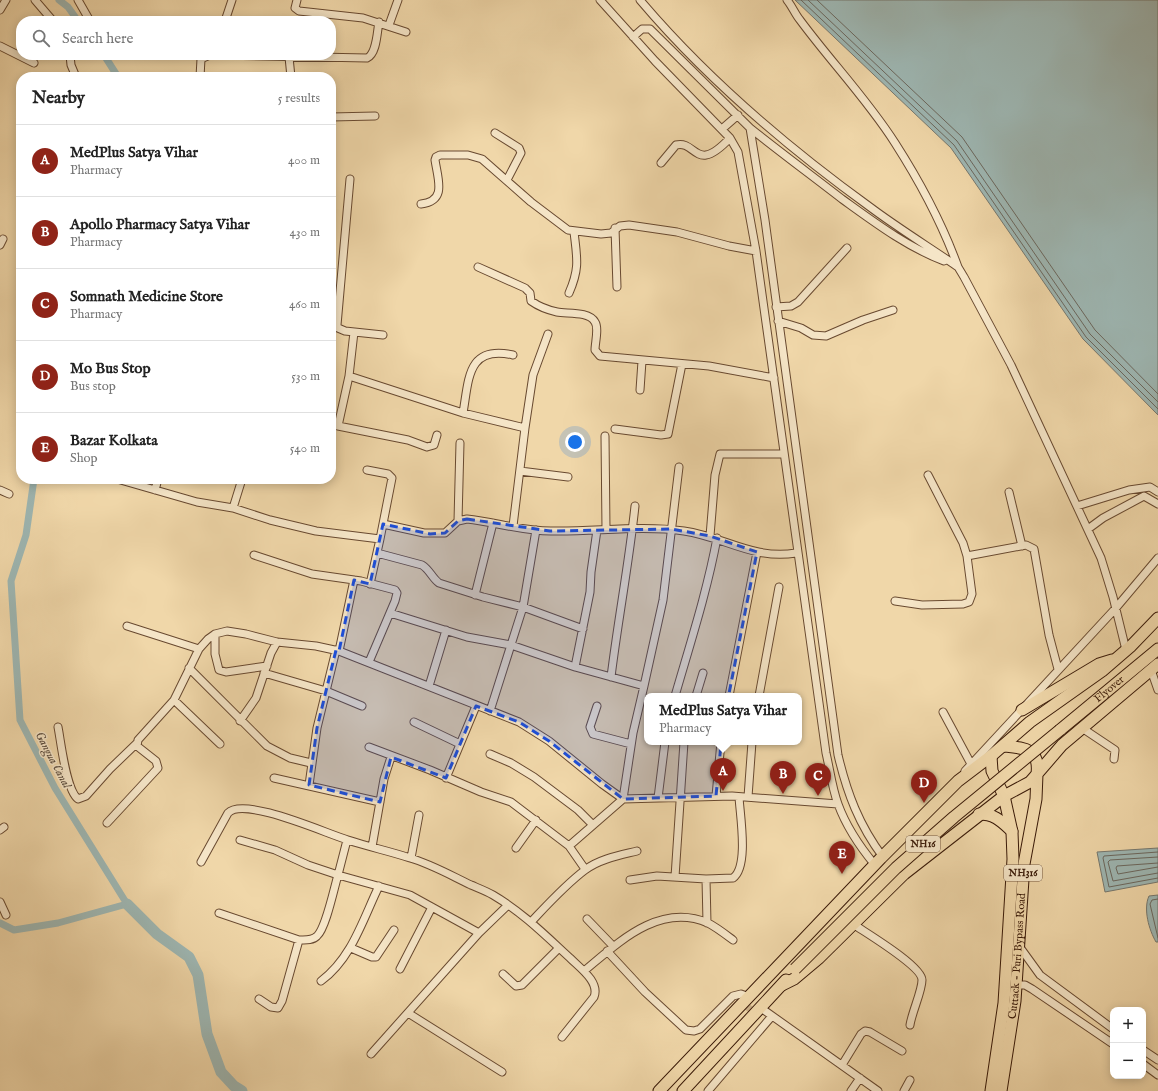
<!DOCTYPE html>
<html lang="en">
<head>
<meta charset="utf-8">
<style>
	:root { --surface:#fff; --page:#f6f6f6; --text:#222; --muted:#767676; --line:#e0e0e0; --accent:#8f2418 }
	body { margin:0; font-family:"IM FELL English",serif; background:var(--page); color:var(--text) }
	.controls { position:absolute; right:12px; bottom:12px; display:grid; overflow:hidden; border-radius:8px; box-shadow:0 2px 10px #0003 }
	.controls button { width:36px; height:36px; display:grid; place-items:center; padding:0; border:0; border-bottom:1px solid var(--line); background:var(--surface); color:var(--text); font:20px sans-serif }
	.you { position:absolute; left:575px; top:442px; width:14px; height:14px; margin:-10px; border:3px solid #fff; border-radius:50%; background:#1a73e8; box-shadow:0 0 0 6px #1a73e833 }
	.badge { display:grid; place-items:center; width:26px; height:26px; border-radius:50%; background:var(--accent); color:#fff; font-size:13px; font-weight:700 }
	.pin { position:absolute; translate:-50% -33px; filter:drop-shadow(0 1px 2px #0008) }
	.pin::after { content:''; position:absolute; top:21px; width:14px; height:12px; background:inherit; clip-path:polygon(0 0,100% 0,50% 100%) }
	.popup { position:absolute; left:644px; top:693px; width:158px; height:52px; box-sizing:border-box; display:grid; place-content:center; border-radius:8px; background:var(--surface); filter:drop-shadow(0 1px 3px #0005); font-size:13px; white-space:nowrap; color:var(--muted) }
	.popup b { font-size:15px; color:var(--text) }
	.popup::after { content:''; position:absolute; left:50%; top:100%; margin-left:-8px; border:8px solid transparent; border-top-color:var(--surface) }
	.list { margin:0; padding:0; list-style:none }
	h2 { display:flex; justify-content:space-between; align-items:center; height:52px; margin:0; padding:0 16px; font-size:17px }
	h2 small { font-size:13px; font-weight:400; color:var(--muted) }
	.list li { display:grid; grid-template-columns:26px 1fr auto; gap:12px; align-items:center; box-sizing:border-box; height:72px; padding:0 16px; border-top:1px solid var(--line) }
	.list b { display:block; font-size:15px; white-space:nowrap }
	.list p { margin:0; font-size:13px; white-space:nowrap; color:var(--muted) }
	.list em { font-size:13px; font-style:normal; color:var(--muted) }
	.icon { flex:none; width:22px; height:22px; fill:none; stroke:currentColor; stroke-width:2; stroke-linecap:round; stroke-linejoin:round }
	.map { position:relative; flex:none; width:1158px; height:1091px; overflow:hidden }
	.search { position:absolute; background:var(--surface); box-shadow:0 2px 10px #0003; left:16px; top:16px; width:320px; height:44px; display:flex; align-items:center; gap:10px; box-sizing:border-box; padding:0 14px; border-radius:16px; color:var(--muted); font-size:15px }
	.panel { position:absolute; background:var(--surface); box-shadow:0 2px 10px #0003; left:16px; top:72px; width:320px; height:412px; border-radius:16px }
	.map>svg:first-child { display:block }
</style>
</head>
<body>
<div class="map">
<svg width="1158" height="1091" viewBox="0 0 1158 1091">
	<rect width="100%" height="100%" fill="#f0d7a9"/>
	<filter id="stains"><feTurbulence type="fractalNoise" baseFrequency=".005" numOctaves="4"/><feColorMatrix values="0 0 0 0 .2 0 0 0 0 .09 0 0 0 0 .02 0 0 0 .5 -.17"/></filter>
	<radialGradient id="worn" r=".72"><stop offset=".6" stop-color="#630" stop-opacity="0"/><stop offset="1" stop-color="#630" stop-opacity=".3"/></radialGradient>
	<!-- water -->
	<path fill="#9eb7b3" stroke="#76786f" d="M795,0h363v415l-75,-76 -132,-191z
		M1158,848v34l-53,10 -8,-40z
		M1158,895v47h-2c-7,-12 -13,-33 -7,-46z"/>
	<g fill="none" stroke-linecap="round" stroke-linejoin="round">
		<!-- shore -->
		<path stroke="#6c685e" stroke-width="1" d="M801,0l153,145 132,192 72,72
			M808,0l149,141 133,193 68,68
			M817,0l145,137 133,193 63,64
			M1158,852l-54,4 -1,2 6,29 49,-9
			M1158,857l-48,3 -2,2 5,19 45,-8
			M1158,863l-41,3 -1,2 2,6 40,-7
			M1158,899l-6,1 -2,4 8,34"/>
		<!-- canal -->
		<path stroke="#9eb7b3" stroke-width="7" d="M59,0l9,7 10,14
			M104,55l14,22
			M0,923l14,7 44,-7 69,-19 -72,-116 -35,-68 -9,-139 15,-46 8,-56"/>
		<!-- river -->
		<path stroke="#9eb7b3" stroke-width="11" d="M127,904l30,30 32,23 9,18 9,59 14,38 13,14 8,5"/>
		<!-- minor-tunnel -->
		<path stroke="#ccb189" stroke-width="7" stroke-dasharray="7 3.5" stroke-linecap="butt" d="M738,1000l20,15"/>
		<defs>
			<path id="minor" d="M35,0l18,21
				M78,0l12,21
				M297,0l-2,8 4,3 64,7 43,14
				M600,0l55,61 75,77 8,14 18,99 70,502c4,17 6,35 12,51 8,22 22,43 37,61
				M640,0c67,79 147,147 230,207 28,21 59,40 88,60l6,10 47,88 90,193 12,39 13,53
				M787,0c5,6 8,14 13,20 31,42 67,79 95,123 25,39 47,80 63,124
				M0,10l6,-10
				M225,21l7,-21
				M389,25l9,-25
				M633,37l9,-8h8l100,99 15,92 73,535c9,38 21,70 45,102
				M0,46l34,17
				M70,55l1,10 5,12
				M216,55l151,3c10,-4 10,-27 12,-36
				M289,57l2,20
				M200,77l1,-18 9,-4
				M331,117l44,-1
				M750,128c30,24 61,47 92,71 32,23 65,48 102,62
				M722,129l16,-14
				M495,133l24,15 2,5 -14,27
				M661,163l15,-18c21,-5 19,30 54,-7
				M350,179l-13,146 1,3 7,3 38,4
				M421,204c26,-3 17,-24 14,-44l1,-3 4,-2h28l14,4 49,43 37,28 33,4 10,-1 9,-7 9,-1 48,7 52,14 27,5
				M615,228l2,59
				M0,245l3,-6
				M478,267l47,21 5,5 1,8c7,5 17,9 26,11 10,2 32,-1 38,10 4,6 0,21 0,28l5,6 109,10 65,12
				M569,293c11,-25 8,-35 5,-61
				M776,307l15,-1 7,-4 49,-54
				M778,321l23,7 12,7 13,1 37,-16 30,-10
				M349,376l5,-44
				M640,390l2,-29
				M463,413c6,-34 4,-68 50,-58
				M331,424l7,2 11,-50 114,37 62,15 -12,98
				M338,426l70,14 19,7 7,-2 3,-10
				M525,428l8,-53 15,-41
				M615,429l46,6 7,-1 14,-70
				M605,436l1,93
				M520,471l48,6
				M928,475l35,68 4,13 59,-11 8,4 15,86 9,34
				M117,479l80,23 36,6 37,12 46,11 64,8 12,-61 -4,-4 -21,-4
				M0,490l9,4
				M155,490l3,-11
				M1009,492l13,54
				M1077,506l52,-16 21,-3 8,5
				M233,508l9,-29
				M458,521l2,-78
				M383,524l41,9h21l13,-12 9,-2c28,3 55,12 84,12 44,1 89,-6 133,0 41,6 69,29 112,22
				M1088,529l15,-11 41,-22 14,8
				M597,530l-6,42 -1,20 -15,75 69,19 19,-86 16,-133
				M710,536l5,-61 5,-21h63
				M377,553l45,12c8,5 10,13 17,18l44,14 40,10 60,22
				M254,555l58,19 49,7 34,9 2,3 -2,8 -26,61
				M370,584l10,-45
				M475,595l18,-72
				M895,601l27,4 41,-1 6,-2 3,-8 -5,-38
				M390,613l77,24 44,8 64,22
				M127,626l72,23
				M215,634v20l4,16 7,2 41,-6
				M339,651l15,-71
				M189,668l78,78 23,12 21,5
				M1151,670l7,20
				M264,673l62,18 36,15
				M611,677c7,-57 18,-114 24,-171
				M429,686l17,-56
				M675,696c15,-52 32,-104 42,-158
				M696,696l7,-23
				M729,696l28,-144
				M759,696l20,-109
				M174,700l46,44
				M597,706l-7,21 3,7 38,10
				M490,711l33,-104 13,-77
				M943,712l28,52
				M240,721l16,-23 15,-45 6,-11
				M414,722l46,22
				M58,727c3,15 8,63 20,72l8,-3 24,-27 27,-26
				M1082,728l33,22 -1,9
				M369,747l61,23 51,22 30,10 58,44 16,23
				M490,754l21,9 23,14 44,33 15,15
				M965,771l150,-162 43,-51
				M274,778l106,24
				M446,778l30,-72
				M309,785l8,-57 19,-78
				M716,796l5,-54
				M748,797l4,-55
				M658,798l7,-56
				M107,823l51,-55 -2,-7 -19,-15 1,-6 36,-40 25,-51 9,-10 7,-5 12,-3 19,3 31,8 39,4 23,5 180,71 30,19 53,43 21,15 109,-3 106,8
				M0,830l4,-3
				M347,840l-9,35 72,20 69,38 29,-28
				M569,846l54,-47 10,-66 11,-47
				M372,847l12,-68 7,-22
				M516,848l20,-28
				M411,858l8,-43
				M201,862l27,-49c16,-17 99,21 120,27 21,7 41,11 62,18 21,6 40,17 61,27 7,3 15,6 22,10 29,17 52,40 77,63 10,10 30,24 24,39l-32,40
				M675,877l9,-135
				M630,880l27,-4 49,3
				M0,902l6,13
				M219,913l80,27c6,0 13,1 18,-4 9,-8 17,-48 21,-61l-30,-10 -33,-15 -35,-10
				M587,919l26,27
				M531,922c17,-18 34,-37 54,-52 14,-11 36,-15 52,-19
				M707,923l-1,-44 27,-1c16,-11 7,-63 6,-81
				M853,924c13,9 69,42 69,56 0,11 -10,32 -12,45
				M1019,946l21,29 73,54
				M351,948l21,9h4l18,-27
				M607,951l38,41 41,38 8,1 6,-2 33,-33 8,-2 8,3
				M400,969l32,-62
				M584,971c34,-28 75,-69 124,-48 8,4 17,11 25,17
				M503,974l13,12 6,-1 37,-37
				M321,981c31,-23 42,-62 58,-95
				M1017,985h8l7,4 81,55
				M259,999l12,8 7,1 4,-7 17,-61
				M761,1008l117,83
				M408,1013l94,59
				M1143,1050l15,10
				M371,1054l108,-121
				M1143,1064l15,11
				M842,1065l19,-31 4,-3 5,1 32,19
				M708,1091l64,-75
				M851,1091l9,-13
				M904,1091l6,-11"/>
			<g id="highway">
				<path d="M1022,710l77,-46 13,-4"/>
				<path id="s1" d="M1060,730l98,-81"/>
				<path d="M991,756l1,15 12,25 26,-14 7,-8c3,-26 -13,-26 -33,-28"/>
				<path d="M979,814c16,0 22,7 33,17"/>
				<path d="M782,985l12,-6 25,-21 85,-84 100,-78 8,36 1,27 -9,144 -13,88"/>
				<path d="M659,1091l222,-233 77,-77 33,-25 39,-34 72,-51 29,-25 27,-28"/>
				<path d="M683,1091l103,-111"/>
				<path id="s2" d="M1001,1091l14,-90 9,-137 12,-65 1,-25 25,-29 96,-81"/>
			</g>
		</defs>
		<!-- minor casing -->
		<use href="#minor" stroke="#684930" stroke-width="9"/>
		<!-- highway casing -->
		<use href="#highway" stroke="#3a1a08" stroke-width="13"/>
		<!-- minor -->
		<use href="#minor" stroke="#f5e5c7" stroke-width="7"/>
		<!-- highway -->
		<use href="#highway" stroke="#f0d7a9" stroke-width="11"/>
		<defs>
			<path id="highway-bridge" d="M795,969l101,-101 58,-51 106,-87"/>
		</defs>
		<!-- highway-bridge casing -->
		<use href="#highway-bridge" stroke="#3a1a08" stroke-width="13" stroke-linecap="butt"/>
		<!-- highway-bridge -->
		<use href="#highway-bridge" stroke="#f0d7a9" stroke-width="11"/>
	</g>
	<!-- marked area -->
	<path fill="#1d4ed8" fill-opacity="0.2" stroke="#1d4ed8" stroke-width="3" stroke-dasharray="8 5" stroke-linejoin="round" d="M467,519l83,12 121,-2 39,7 47,16 -34,172 -7,72 -93,3 -74,-58 -30,-19 -43,-16 -30,72 -55,-21 -11,45 -71,-17 8,-57 19,-78 3,1 15,-71 16,4 13,-60 47,10 15,-1 13,-12z"/>
	<g text-anchor="middle" dominant-baseline="central" stroke-width="3" stroke-linejoin="round" paint-order="stroke">
		<!-- shield labels -->
		<g fill="#f5e5c7" stroke="#725741" stroke-width="1">
			<rect x="906" y="836" width="34" height="16" rx="3"/>
			<rect x="1004" y="865" width="38" height="16" rx="3"/>
		</g>
		<g font-size="10" font-weight="bold" fill="#3a1a08">
			<text x="923" y="844">NH16</text>
			<text x="1023" y="873">NH316</text>
		</g>
		<!-- street labels -->
		<g font-size="11" fill="#3a1a08" stroke="#f5e5c7">
			<text stroke="none"><textPath href="#s1" startOffset="64">Flyover</textPath></text>
			<text stroke="none"><textPath href="#s2" startOffset="136">Cuttack - Puri Bypass Road</textPath></text>
		</g>
		<!-- water labels -->
		<g font-size="12" font-style="italic" fill="#58493b" stroke="#f5e5c7">
			<text transform="translate(53 760) rotate(62)">Gangua Canal</text>
		</g>
	</g>
	<rect width="100%" height="100%" filter="url(#stains)"/>
	<rect width="100%" height="100%" fill="url(#worn)"/>
</svg>
<div class="controls">
<button>+</button>
<button>−</button>
</div>
<div class="you"></div>
<div class="pin badge" style="left:723px;top:791px">A</div>
<div class="popup"><b>MedPlus Satya Vihar</b>Pharmacy</div>
<div class="pin badge" style="left:783px;top:794px">B</div>
<div class="pin badge" style="left:818px;top:796px">C</div>
<div class="pin badge" style="left:924px;top:803px">D</div>
<div class="pin badge" style="left:842px;top:874px">E</div>
<div class="search"><svg class="icon" aria-label="search" viewBox="0 0 24 24"><circle cx="10" cy="10" r="6"/><path d="M15 15l6 6"/></svg>Search here</div>
<section class="panel">
<h2>Nearby<small>5 results</small></h2>
<ul class="list">
<li><span class="badge">A</span><div><b>MedPlus Satya Vihar</b><p>Pharmacy</p></div><em>400 m</em></li>
<li><span class="badge">B</span><div><b>Apollo Pharmacy Satya Vihar</b><p>Pharmacy</p></div><em>430 m</em></li>
<li><span class="badge">C</span><div><b>Somnath Medicine Store</b><p>Pharmacy</p></div><em>460 m</em></li>
<li><span class="badge">D</span><div><b>Mo Bus Stop</b><p>Bus stop</p></div><em>530 m</em></li>
<li><span class="badge">E</span><div><b>Bazar Kolkata</b><p>Shop</p></div><em>540 m</em></li>
</ul>
</section>
</div>
</body>
</html>
